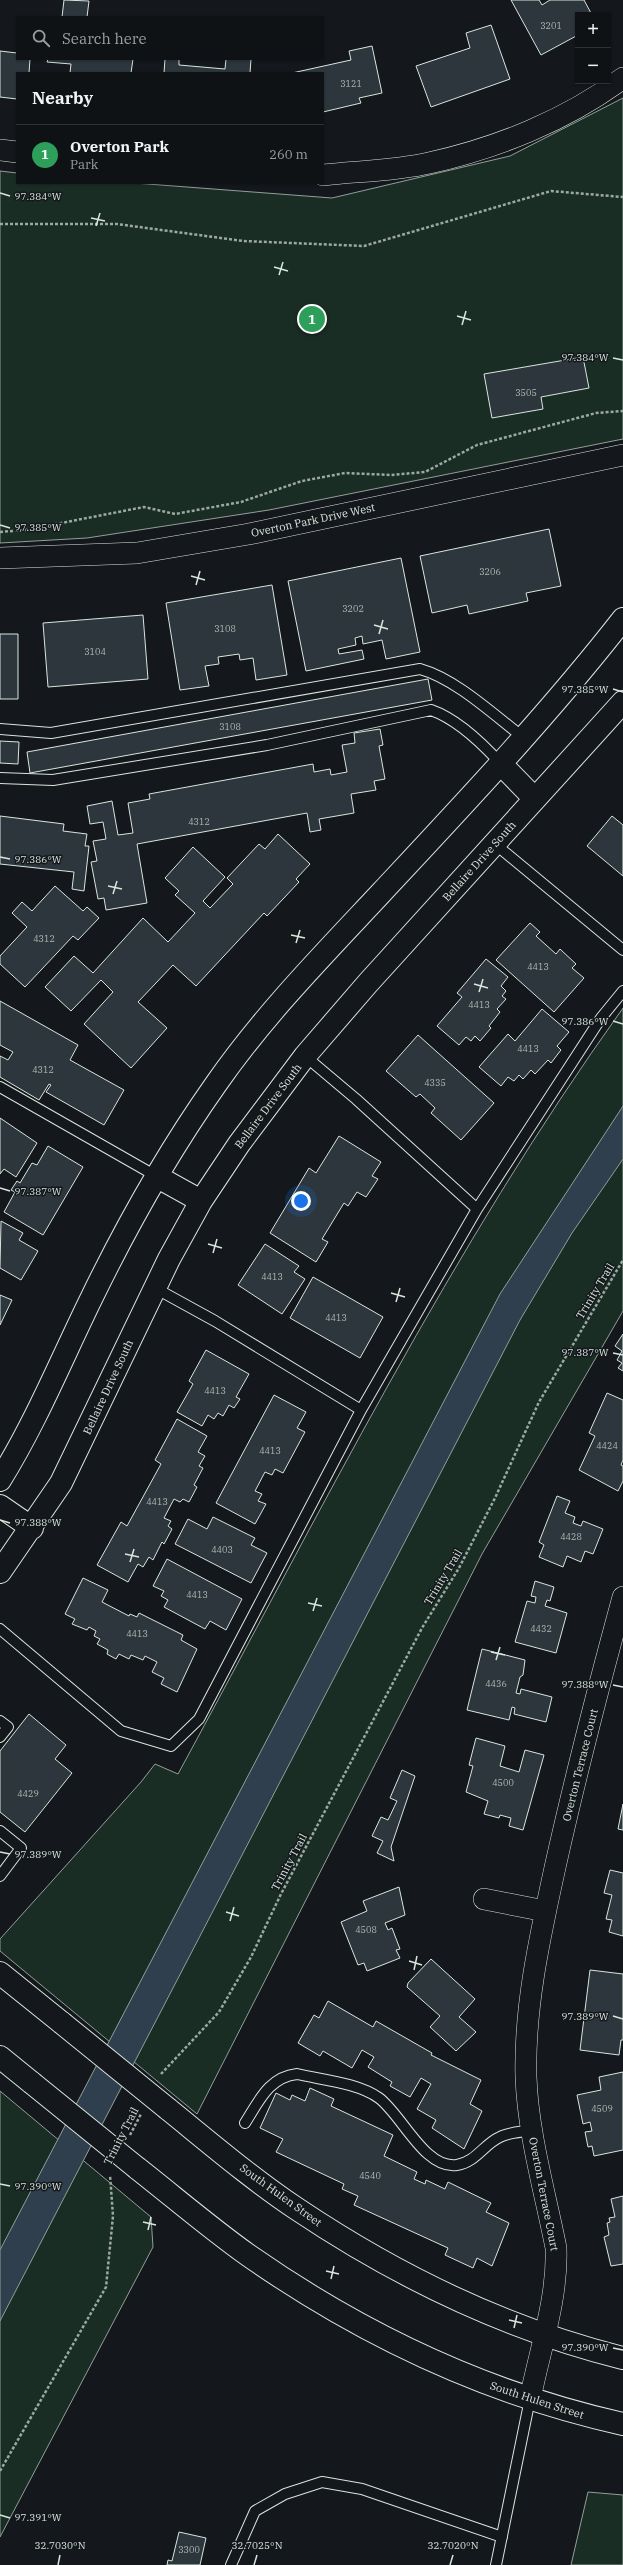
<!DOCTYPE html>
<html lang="en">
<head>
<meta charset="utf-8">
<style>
	:root { --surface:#0f1215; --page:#1d2022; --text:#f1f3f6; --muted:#9b9ea0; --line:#2f3234; --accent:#ffb74d }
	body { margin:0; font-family:"IBM Plex Serif",serif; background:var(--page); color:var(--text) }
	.controls { position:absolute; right:12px; top:12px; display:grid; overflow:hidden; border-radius:0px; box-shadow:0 1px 3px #0004 }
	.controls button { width:36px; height:36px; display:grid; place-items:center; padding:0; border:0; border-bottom:1px solid var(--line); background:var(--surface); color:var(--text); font:20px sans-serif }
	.you { position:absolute; left:301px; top:1201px; width:14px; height:14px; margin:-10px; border:3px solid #fff; border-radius:50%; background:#1a73e8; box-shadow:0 0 0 6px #1a73e833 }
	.badge { display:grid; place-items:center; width:26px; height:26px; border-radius:50%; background:var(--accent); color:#fff; font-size:13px; font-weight:700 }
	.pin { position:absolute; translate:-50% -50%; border:2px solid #fff; box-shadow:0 1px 4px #0006 }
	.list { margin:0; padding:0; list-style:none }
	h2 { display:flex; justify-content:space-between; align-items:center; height:52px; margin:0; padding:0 16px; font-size:17px }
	h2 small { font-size:13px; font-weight:400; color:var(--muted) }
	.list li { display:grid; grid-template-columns:26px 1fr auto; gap:12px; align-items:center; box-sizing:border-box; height:60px; padding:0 16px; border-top:1px solid var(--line) }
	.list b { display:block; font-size:15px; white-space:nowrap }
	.list p { margin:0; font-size:13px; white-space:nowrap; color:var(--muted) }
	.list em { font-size:13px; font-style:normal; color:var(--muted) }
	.icon { flex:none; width:22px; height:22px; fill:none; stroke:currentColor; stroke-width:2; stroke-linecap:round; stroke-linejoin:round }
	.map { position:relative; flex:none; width:623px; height:2565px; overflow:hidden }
	.search { position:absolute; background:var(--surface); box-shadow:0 1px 3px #0004; left:16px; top:16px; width:308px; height:44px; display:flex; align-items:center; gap:10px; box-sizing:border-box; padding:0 14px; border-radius:0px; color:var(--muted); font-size:15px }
	.panel { position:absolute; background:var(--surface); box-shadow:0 1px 3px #0004; left:16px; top:72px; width:308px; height:112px; border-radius:0px }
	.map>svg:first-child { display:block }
</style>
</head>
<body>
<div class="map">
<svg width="623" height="2565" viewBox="0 0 623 2565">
	<rect width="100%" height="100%" fill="#14181c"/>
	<!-- green -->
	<path fill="#1a2d24" stroke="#939e99" d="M623,98v341l-354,71 -182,28 -87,5v-372l17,2v10h117l198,15 178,-42z
		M623,1008v303l-141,243 -285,560 -197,-163v-12l141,-157 14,-18 23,10c141,-259 273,-526 445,-766z
		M0,2091l151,126 2,30 -153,290z
		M588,2492l35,3v70h-52z"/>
	<!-- water -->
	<path fill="#2f3f4d" stroke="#939e99" d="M623,1106v53l-51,74 -52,87 -520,1001v-71l500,-956z"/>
	<!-- building -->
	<path fill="#2c363c" stroke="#d8e6dc" d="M64,0l25,1 -2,16h-25z
		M511,0h28l3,5 8,-5h34l8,15h-14v20l-37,20z
		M491,25l19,54 -79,28 -15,-41 54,-18 -4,-15z
		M372,46l10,47 -23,5 2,5 -38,9v-39h-31l59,-13 -2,-9z
		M0,51l17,2v6h13l-1,14h-12v26l-17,-2z
		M48,59h85l-2,14h-61l1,-9 -24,-2z
		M165,59h14v6l46,4 1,-10h25l-1,14h-86z
		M583,357l6,31 -48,9 2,12 -51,9 -8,-44z
		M549,529l12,57 -35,7 2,8 -59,13 -2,-9 -35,8 -12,-57z
		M401,558l19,94 -34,7 -4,-19 -19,4 -1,-8 -7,2 1,7 -18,4 1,5 23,-4 2,9 -58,12 -18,-90z
		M272,585l15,90 -31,5 -3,-22 -13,2 -1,-6 -21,3 1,7 -14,2 4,20 -29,4 -14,-87z
		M143,615l5,64 -100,8 -5,-64z
		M0,634h18v65h-18z
		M428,679l4,21 -402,73 -3,-21z
		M380,729l3,16 -4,1 6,33 -11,2 2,9 -25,4 3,19 -35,6 2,11 -11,2 -3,-19 -170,31 10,59 -41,7 -2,-12 -6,1 -7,-37 6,-1 -4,-20 13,-2 -3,-17 -13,2 -3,-18 25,-5 6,34 15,-2 -5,-30 22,-4 -1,-5 164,-30 1,8 16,-3 1,6 16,-3 -5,-27 13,-2 -1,-10z
		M0,741l19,1 -1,22 -18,-1z
		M0,816l64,8 -1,7 24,3 -2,12h4l-5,45 -12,-2 2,-17 -74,-8z
		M612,816l11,9v51l-36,-30z
		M278,834l32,30 -14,15 3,3 -32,34 -3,-3 -68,73 -23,-21 -35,37 29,26 -36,40 -47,-44 29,-32 -12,-12 -30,31 -26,-24 29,-31 19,17 50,-55 25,24 27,-29 -20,-18 4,-4 -14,-13 28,-31 32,30 -22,24 7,7 23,-24 -6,-6 32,-34 6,5z
		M55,886l28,25 4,-4 12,11 -21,22 -5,-4 -48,51 -25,-23v-8l27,-29 -15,-14 10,-11 10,9z
		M530,923l10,9 -4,4 20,18 4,-5 16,15 -4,4 12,10 -30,34 -58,-52z
		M486,959l22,18 -7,9 5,5 -4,5 4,3 -9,10 3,3 -11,14 2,2 -11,13 -5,-5 -4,5 -5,-4 -7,8 -22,-19 25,-29 -5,-4z
		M0,1001l78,44 -8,15 54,30 -20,35 -58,-33 5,-7 -2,-1 -10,16 -39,-23v-21l8,4 5,-8 -13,-7z
		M542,1009l27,23 -12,14 4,4 -10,13 -3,-3 -13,14 -4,-4 -8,9 -4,-4 -5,6 -6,-4 -7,9 -22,-19 29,-33 7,7z
		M418,1035l76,68 -33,37 -30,-27 4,-5 -15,-14 -4,3 -30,-26z
		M0,1118l37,25 -21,34 -12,-8 -4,5z
		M339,1136l42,26 -9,14 6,3 -12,18 -9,-5 -9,14 -4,-3 -22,36 6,3 -12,20 -46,-29 39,-65 7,5z
		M48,1146l35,21 -40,68 -39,-23 11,-20 -4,-2 6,-9 3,2 12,-20 5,2z
		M1,1221l22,12 -4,7 19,11 -17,29 -21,-12z
		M265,1244l34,22 -5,6 11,7 -23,35 -44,-29z
		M313,1277l70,40 -23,41 -70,-40z
		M0,1295l12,5 -12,25z
		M623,1334v37l-5,-3 4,-5 -5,-3 5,-9 -7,-5z
		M206,1350l43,24 -13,23 4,2 -6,9 -5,-3 -6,11 -5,-3 -4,6 -6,-4 -6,11 -25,-14 16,-28 -4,-3z
		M607,1393l16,7v60l-2,5 2,1v15l-5,10 -39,-21 16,-34 -6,-3z
		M274,1395l32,17 -9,16 8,4 -22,41 -8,-4 -3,6 -7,-3 -10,19 7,3 -4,7 8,3 -11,20 -39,-21z
		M177,1419l30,17 -9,16 7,4 -6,10 4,2 -9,17 3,2 -8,15 -6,-3 -3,3 -6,-3 -10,19 7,3 -3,5 4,3 -8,15 -2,-2 -9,18 -4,-3 -6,10 -5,-3 -10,18 -31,-17 24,-43 6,4 34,-62 -6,-4z
		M557,1496l13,5 -5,12 10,4 -2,6 8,3 2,-5 20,8 -10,25 -8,-3 -4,11 -14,-6 -4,11 -24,-10 5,-12 -5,-3z
		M213,1517l42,21 -4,7 16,8 -16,30 -76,-39 13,-25 19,10z
		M167,1559l75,40 -16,31 -16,-9 -5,8 -41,-22 4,-7 -7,-4 3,-5 -11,-5z
		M83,1578l25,12 -6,12 27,14 1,-2 7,3 2,-4 44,22 -2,5 16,9 -20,43 -16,-8 3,-6 -12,-6 5,-10 -12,-6 -2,4 -12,-5 -2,4 -10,-5 -3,5 -9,-5 1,-4 -11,-6 3,-5 -6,-3 2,-5 -7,-4 -2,3 -15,-6 3,-5 -10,-5z
		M535,1581l19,6 -4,14 -3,-1 -2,6 22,7 -11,40 -41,-11 12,-41 8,2 1,-6 -5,-1z
		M482,1649l43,11 -2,15 -3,2 -4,16 4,1 1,-5 31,8 -6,25 -32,-8 1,-6 -3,-1 -3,13 -42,-10z
		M29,1714l37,31 -11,14 17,14 -47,59 -25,-20v-61z
		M476,1738l29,8 -5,20 19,6 6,-22 19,5 -21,75 -14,-4 2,-8 -11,-3 -1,3 -15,-4 4,-13 -22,-9 7,-26 -4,-1z
		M402,1770l13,6 -24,71 3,14 -17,-8 6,-12 -11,-5 9,-19 7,3 9,-19 -7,-3z
		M623,1804v26l-5,-1z
		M610,1870l13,3v63l-14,-4 3,-12 -6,-1 6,-24 -8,-2z
		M399,1887l6,28 -20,8 3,7 4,-2 8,21 -4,1 4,8 -33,13 -3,-8 -6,2 -17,-43 26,-11 -4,-10z
		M431,1959l44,40 -16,18 17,15 -20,19 -26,-24 10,-11 -33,-29 1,-4z
		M590,1970l33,4v66h-2l-2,15 -39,-5z
		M328,2001l45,26 3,-6 56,32 -1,2 50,25 -11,24 12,7 -18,38 -32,-21 4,-8 -19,-11 14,-25 -10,-6 -11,19 -20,-11 2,-4 -24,-15 6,-10 -12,-7 -10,18 -29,-17 -3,5 -22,-13 16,-28 5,3z
		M623,2072v78l-29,6 -2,-10 -4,1 -3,-15 7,-1 -2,-9 -7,2 -6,-29 24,-5 -2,-13z
		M310,2088l24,11 -3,7 62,29 -9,21 33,16 -3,7 11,5 1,-4 19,9 3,-7 43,21 -5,9 23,11 -17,43 -15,-8 -4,10 -28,-13 3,-7 -94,-43 4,-9 -16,-7 2,-5 -68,-32 7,-13 -23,-11 16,-35 14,7 2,-5 13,6z
		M623,2196v68l-12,2 -7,-29 5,-2 -2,-12 3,-1 -1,-4 6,-1 -4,-18z
		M179,2532l27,6 -6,27h-33l1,-5 4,1z"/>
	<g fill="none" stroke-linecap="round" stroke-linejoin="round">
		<defs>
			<path id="service" d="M0,729l51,4 369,-64c36,10 74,46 104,69
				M0,778l53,2 214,-35 164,-35c26,9 51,33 70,54
				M495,844l128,106
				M305,1056l51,43 121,110
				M0,1087l156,89
				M155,1288l60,33 146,89
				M0,1629l121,102 50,15 28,-27 162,-309 116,-201 124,-191 22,-27
				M0,1721l8,6 -8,10
				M0,1831l21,17 -21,28
				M245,2123c14,-22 24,-46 52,-49 26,6 61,9 82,24 23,17 46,72 78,67 19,-3 27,-21 43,-28 9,-5 22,-5 32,-7
				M231,2565l24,-54 30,-17 37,-12 40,7 140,48
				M496,2565l34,-166"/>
			<path id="minor" d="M0,150l17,2
				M323,175c35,-4 72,-4 106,-12 68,-15 138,-43 194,-85
				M0,558l137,-5 112,-19 374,-79
				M484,1899l61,12
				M530,2399c10,-50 28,-101 26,-151 -11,-56 -28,-114 -30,-171 -2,-72 15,-145 30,-214 20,-89 43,-178 67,-266"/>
			<path id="secondary" d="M501,764l34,35
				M156,1176l45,25
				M0,1480c36,-58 62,-122 92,-183 36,-74 76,-145 124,-213 48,-69 107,-129 165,-191 83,-89 167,-178 242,-274
				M0,1506l32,22
				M0,1572l61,-89 108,-224 32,-58 38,-57 66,-88 63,-73 255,-281
				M0,1973l62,50
				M0,2057l32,26
				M168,2109c42,34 84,70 129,100 100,67 209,120 326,149
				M137,2168c37,29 73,60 111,87 113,79 240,139 375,169"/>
		</defs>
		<!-- service casing -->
		<use href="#service" stroke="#d8e6dc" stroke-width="12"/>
		<!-- minor casing -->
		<use href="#minor" stroke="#d8e6dc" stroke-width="22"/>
		<!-- secondary casing -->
		<use href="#secondary" stroke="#d8e6dc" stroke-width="24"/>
		<!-- path -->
		<path stroke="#9da8a2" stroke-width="2.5" stroke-dasharray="3 2" stroke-linecap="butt" d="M0,224h117l126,17 121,5 187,-55 72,6
			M0,532l25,-2 119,-23 31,7 66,-12 61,-21 43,-8 46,2 34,-3 52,-27 119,-32 27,-2
			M161,2074l58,-62 32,-55 30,-63 141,-266 37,-60 36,-70 44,-96 84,-142
			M130,2135l11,-21
			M0,2471l106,-184 7,-71 -3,-41"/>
		<!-- service -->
		<use href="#service" stroke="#14181c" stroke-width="10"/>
		<!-- minor -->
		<use href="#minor" stroke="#14181c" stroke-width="21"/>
		<!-- secondary -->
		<use href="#secondary" stroke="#14181c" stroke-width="22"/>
		<defs>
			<path id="secondary-bridge" d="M62,2023l106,86
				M32,2083l105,85"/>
		</defs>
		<!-- secondary-bridge casing -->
		<use href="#secondary-bridge" stroke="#d8e6dc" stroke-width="24" stroke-linecap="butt"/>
		<!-- secondary-bridge -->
		<use href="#secondary-bridge" stroke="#14181c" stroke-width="22"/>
	</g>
	<!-- ticks -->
	<path fill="none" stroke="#d8e6dc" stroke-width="1.5" d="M0,193l10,3M91,218l14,3M96,226l4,-13M274,267l14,4M279,275l4,-13M457,316l14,4M462,325l4,-14M613,358l10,2M0,525l10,3M191,576l14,4M196,585l4,-14M374,625l14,4M379,634l4,-14M613,689l10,3M0,857l10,2M108,886l14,3M113,894l4,-13M291,935l14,3M296,943l4,-13M474,984l14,4M479,992l4,-13M613,1021l10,3M0,1188l10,3M208,1244l14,4M213,1253l4,-14M391,1293l14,4M396,1302l4,-14M613,1353l10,2M0,1520l10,3M125,1554l14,3M130,1562l4,-13M308,1603l14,3M313,1611l4,-13M491,1652l14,3M496,1660l4,-13M613,1685l10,2M0,1852l10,2M226,1912l13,4M230,1921l4,-14M409,1961l13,4M414,1970l3,-14M613,2016l10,3M0,2184l10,2M143,2222l13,3M148,2230l3,-13M326,2271l13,3M331,2279l3,-13M509,2320l13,3M514,2328l3,-13M613,2348l10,2M0,2515l10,3M58,2565l2,-10M254,2565l3,-10M450,2565l3,-10"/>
	<g text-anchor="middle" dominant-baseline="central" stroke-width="3" stroke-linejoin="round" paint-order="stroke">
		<!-- number labels -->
		<g font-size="9" fill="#adbab4">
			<text x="551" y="25">3201</text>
			<text x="351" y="83">3121</text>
			<text x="526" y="392">3505</text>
			<text x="490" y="571">3206</text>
			<text x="353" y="608">3202</text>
			<text x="225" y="628">3108</text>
			<text x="95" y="651">3104</text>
			<text x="230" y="726">3108</text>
			<text x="199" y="821">4312</text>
			<text x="44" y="938">4312</text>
			<text x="538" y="966">4413</text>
			<text x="479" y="1004">4413</text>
			<text x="528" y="1048">4413</text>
			<text x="43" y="1069">4312</text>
			<text x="435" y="1082">4335</text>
			<text x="272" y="1276">4413</text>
			<text x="336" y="1317">4413</text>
			<text x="215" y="1390">4413</text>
			<text x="607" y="1445">4424</text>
			<text x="270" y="1450">4413</text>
			<text x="157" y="1501">4413</text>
			<text x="571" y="1536">4428</text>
			<text x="222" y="1549">4403</text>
			<text x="197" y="1594">4413</text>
			<text x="541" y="1628">4432</text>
			<text x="137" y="1633">4413</text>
			<text x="496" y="1683">4436</text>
			<text x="503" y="1782">4500</text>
			<text x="28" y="1793">4429</text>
			<text x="366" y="1929">4508</text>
			<text x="602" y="2108">4509</text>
			<text x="370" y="2175">4540</text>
			<text x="189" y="2549">3300</text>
		</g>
		<!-- street labels -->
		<g font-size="11" fill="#d8e6dc" stroke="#14181c">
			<text transform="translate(313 520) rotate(-12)">Overton Park Drive West</text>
			<text transform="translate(479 861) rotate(-48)">Bellaire Drive South</text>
			<text transform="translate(268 1106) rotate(-53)">Bellaire Drive South</text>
			<text transform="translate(595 1291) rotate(-59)">Trinity Trail</text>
			<text transform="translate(108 1387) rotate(-65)">Bellaire Drive South</text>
			<text transform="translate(443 1577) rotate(-59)">Trinity Trail</text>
			<text transform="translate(580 1765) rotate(-76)">Overton Terrace Court</text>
			<text transform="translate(289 1862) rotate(-62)">Trinity Trail</text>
			<text transform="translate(121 2136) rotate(-63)">Trinity Trail</text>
			<text transform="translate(544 2194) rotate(79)">Overton Terrace Court</text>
			<text transform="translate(281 2195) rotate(36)">South Hulen Street</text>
			<text transform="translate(537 2400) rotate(18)">South Hulen Street</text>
		</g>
	</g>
	<g font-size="10" text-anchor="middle" fill="#d8e6dc" stroke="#14181c" stroke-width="3" stroke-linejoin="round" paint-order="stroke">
		<text x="38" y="200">97.384°W</text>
		<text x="585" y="361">97.384°W</text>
		<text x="38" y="531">97.385°W</text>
		<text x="585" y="693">97.385°W</text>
		<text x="38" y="863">97.386°W</text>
		<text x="585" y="1025">97.386°W</text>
		<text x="38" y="1195">97.387°W</text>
		<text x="585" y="1356">97.387°W</text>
		<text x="38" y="1526">97.388°W</text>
		<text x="585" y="1688">97.388°W</text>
		<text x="38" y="1858">97.389°W</text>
		<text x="585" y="2020">97.389°W</text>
		<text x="38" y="2190">97.390°W</text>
		<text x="585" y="2351">97.390°W</text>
		<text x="38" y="2521">97.391°W</text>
		<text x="60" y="2549">32.7030°N</text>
		<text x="257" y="2549">32.7025°N</text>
		<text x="453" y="2549">32.7020°N</text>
	</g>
</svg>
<div class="controls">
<button>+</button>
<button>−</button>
</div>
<div class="you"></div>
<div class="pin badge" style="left:312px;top:319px;background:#2e9e5b">1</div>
<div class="search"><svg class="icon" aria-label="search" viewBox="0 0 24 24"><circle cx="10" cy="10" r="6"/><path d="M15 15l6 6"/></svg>Search here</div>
<section class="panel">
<h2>Nearby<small></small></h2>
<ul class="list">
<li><span class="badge" style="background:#2e9e5b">1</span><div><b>Overton Park</b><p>Park</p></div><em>260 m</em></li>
</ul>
</section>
</div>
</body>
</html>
